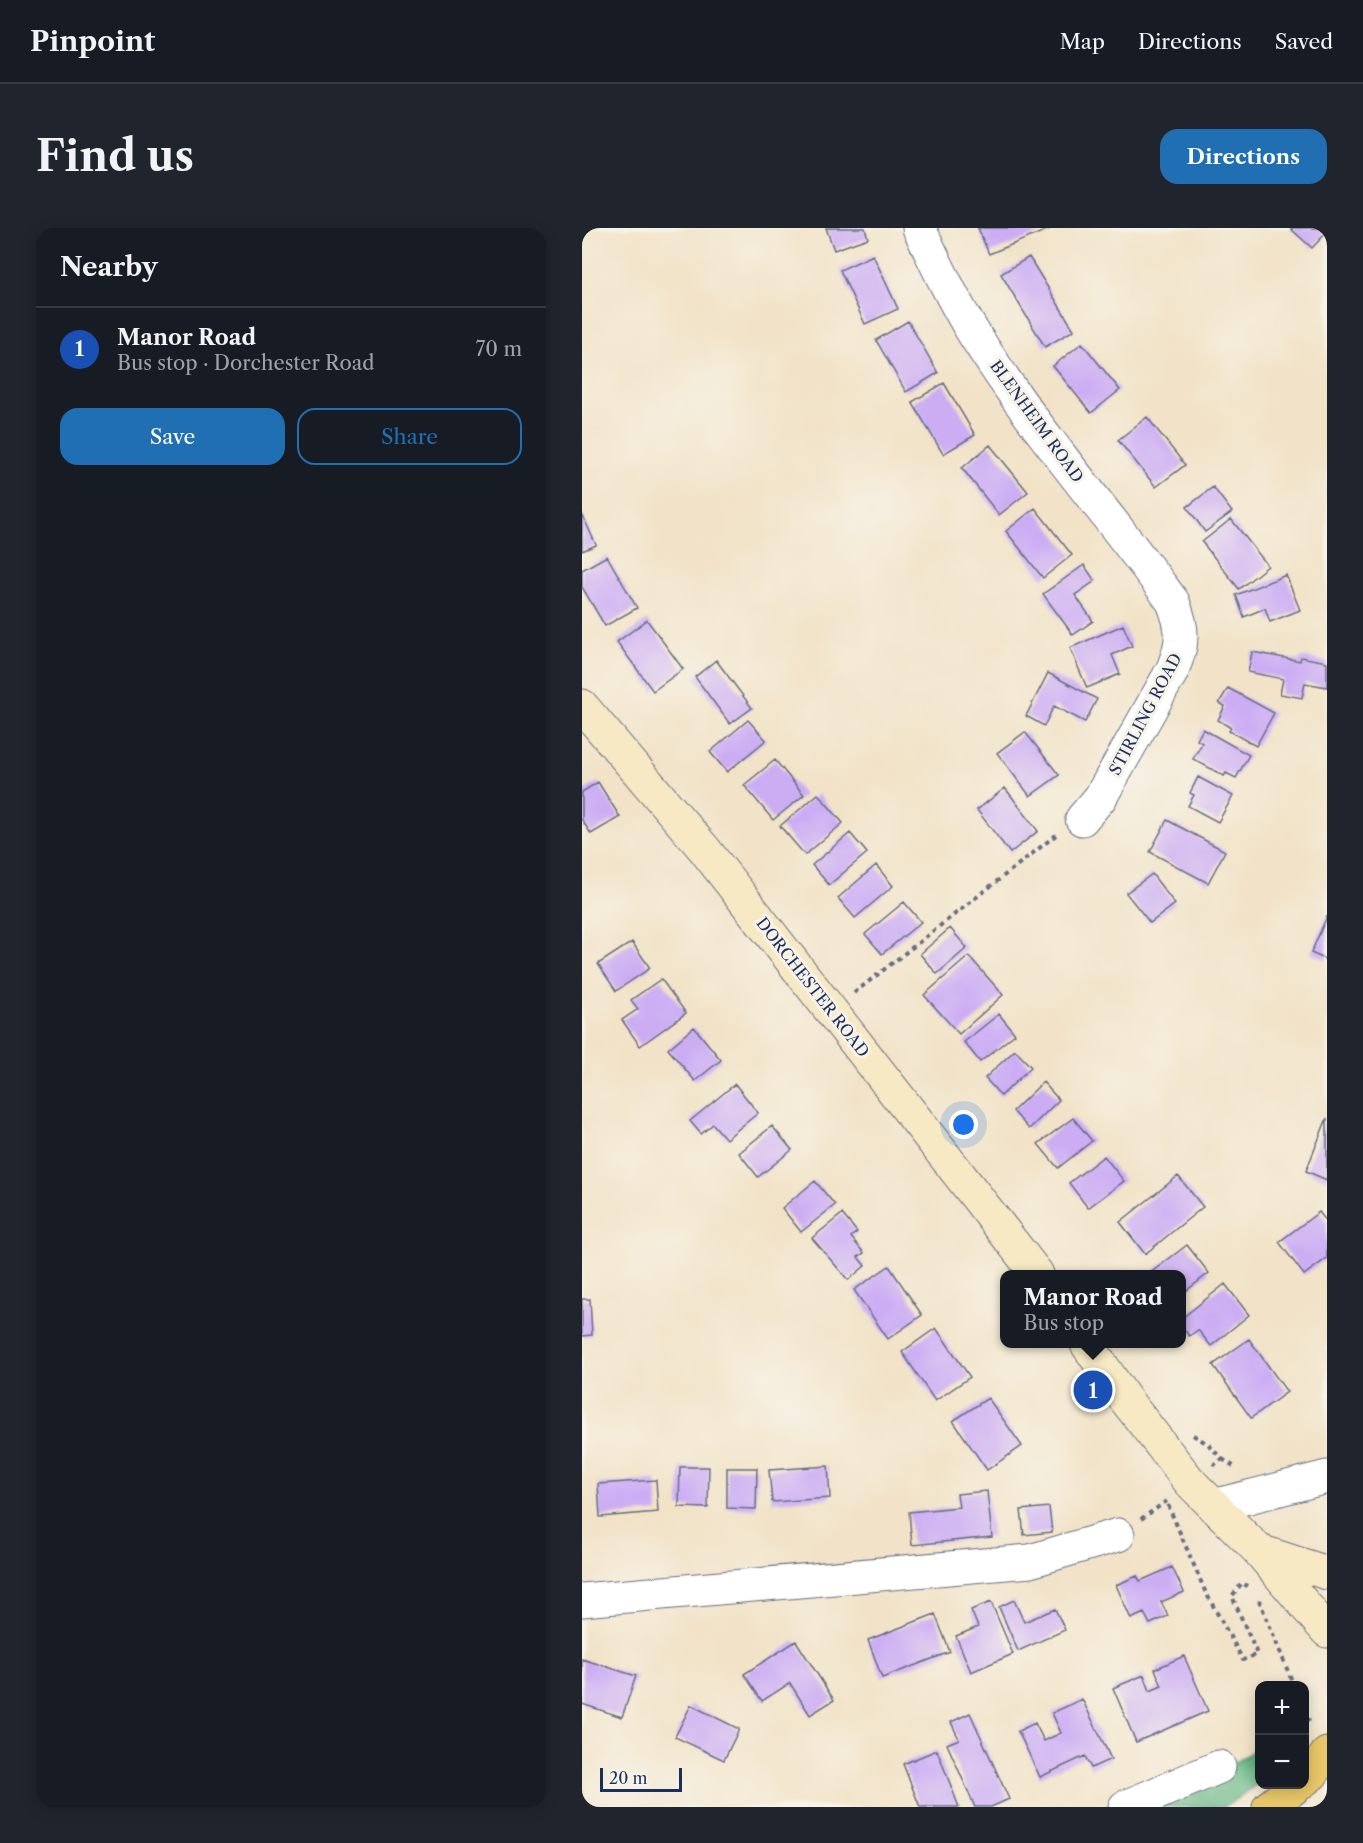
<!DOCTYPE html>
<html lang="en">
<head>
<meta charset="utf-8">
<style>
	:root { --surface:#171b24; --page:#20242c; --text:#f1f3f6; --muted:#9ea1a6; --line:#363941; --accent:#1f6fb2 }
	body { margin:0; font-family:"Libre Caslon Text",serif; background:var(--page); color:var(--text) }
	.controls { position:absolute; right:18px; bottom:18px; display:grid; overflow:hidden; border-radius:12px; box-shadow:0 3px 15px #0003 }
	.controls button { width:54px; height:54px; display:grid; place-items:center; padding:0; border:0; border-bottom:2px solid var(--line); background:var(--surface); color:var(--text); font:30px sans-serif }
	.scale { position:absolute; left:18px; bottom:15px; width:82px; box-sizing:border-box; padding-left:6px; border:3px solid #1b2f5e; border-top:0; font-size:16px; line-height:21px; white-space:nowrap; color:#1b2f5e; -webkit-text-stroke:4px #f7f3e8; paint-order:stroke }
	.you { position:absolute; left:382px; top:897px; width:21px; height:21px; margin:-15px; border:4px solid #fff; border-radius:50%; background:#1a73e8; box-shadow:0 0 0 9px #1a73e833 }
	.badge { display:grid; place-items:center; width:39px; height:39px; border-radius:50%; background:var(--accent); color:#fff; font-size:20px; font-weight:700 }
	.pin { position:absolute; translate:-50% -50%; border:3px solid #fff; box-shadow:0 2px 6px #0006 }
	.popup { position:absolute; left:418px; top:1042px; width:186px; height:78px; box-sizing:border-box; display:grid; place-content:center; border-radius:12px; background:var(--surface); filter:drop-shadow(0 2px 4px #0005); font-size:20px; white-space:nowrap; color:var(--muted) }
	.popup b { font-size:22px; color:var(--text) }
	.popup::after { content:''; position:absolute; left:50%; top:100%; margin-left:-12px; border:12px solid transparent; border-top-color:var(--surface) }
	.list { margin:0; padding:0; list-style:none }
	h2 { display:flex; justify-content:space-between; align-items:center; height:78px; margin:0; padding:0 24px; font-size:26px }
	h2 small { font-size:20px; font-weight:400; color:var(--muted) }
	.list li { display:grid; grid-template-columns:39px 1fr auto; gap:18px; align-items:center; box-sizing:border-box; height:84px; padding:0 24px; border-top:2px solid var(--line) }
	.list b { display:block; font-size:22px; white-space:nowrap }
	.list p { margin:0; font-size:20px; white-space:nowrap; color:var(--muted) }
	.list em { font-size:20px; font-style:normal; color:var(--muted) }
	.actions { display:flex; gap:12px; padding:18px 24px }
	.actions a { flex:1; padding:14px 0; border:2px solid var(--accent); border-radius:18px; text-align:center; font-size:21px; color:var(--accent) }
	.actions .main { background:var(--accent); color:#fff }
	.map { position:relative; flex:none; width:745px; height:1579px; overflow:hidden; border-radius:18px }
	header { display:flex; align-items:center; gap:36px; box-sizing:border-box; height:84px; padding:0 30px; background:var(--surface); border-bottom:2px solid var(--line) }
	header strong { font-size:28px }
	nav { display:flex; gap:33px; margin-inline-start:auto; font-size:21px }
	.intro { display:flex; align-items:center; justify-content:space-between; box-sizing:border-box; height:144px; padding:0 36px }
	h1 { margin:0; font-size:42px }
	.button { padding:15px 27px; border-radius:18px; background:var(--accent); color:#fff; font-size:21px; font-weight:700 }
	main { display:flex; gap:36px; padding:0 36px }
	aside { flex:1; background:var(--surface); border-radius:18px; box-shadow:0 3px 15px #0003 }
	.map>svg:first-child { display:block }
</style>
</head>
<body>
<header>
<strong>Pinpoint</strong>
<nav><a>Map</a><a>Directions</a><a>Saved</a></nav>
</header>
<div class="intro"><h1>Find us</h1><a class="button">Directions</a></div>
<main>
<aside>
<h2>Nearby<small></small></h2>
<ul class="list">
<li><span class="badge" style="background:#1a4fb4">1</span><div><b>Manor Road</b><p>Bus stop · Dorchester Road</p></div><em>70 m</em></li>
</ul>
<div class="actions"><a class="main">Save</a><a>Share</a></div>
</aside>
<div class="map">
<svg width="745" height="1579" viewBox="0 0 745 1579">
	<rect width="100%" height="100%" fill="#f7f3e8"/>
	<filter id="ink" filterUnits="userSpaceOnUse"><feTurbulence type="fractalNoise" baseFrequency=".0167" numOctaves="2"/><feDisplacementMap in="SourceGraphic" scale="12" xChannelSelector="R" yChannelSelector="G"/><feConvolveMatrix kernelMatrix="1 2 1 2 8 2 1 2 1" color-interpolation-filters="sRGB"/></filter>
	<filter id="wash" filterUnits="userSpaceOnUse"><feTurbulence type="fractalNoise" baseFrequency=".008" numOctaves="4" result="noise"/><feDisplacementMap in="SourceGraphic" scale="24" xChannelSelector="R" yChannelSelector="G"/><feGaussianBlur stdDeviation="1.35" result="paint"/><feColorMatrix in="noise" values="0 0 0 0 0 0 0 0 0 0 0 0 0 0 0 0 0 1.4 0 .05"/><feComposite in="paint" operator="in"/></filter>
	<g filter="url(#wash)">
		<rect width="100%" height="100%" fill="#f2e3c8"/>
		<!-- forest -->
		<path fill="#64b683" stroke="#407270" stroke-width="1.5" d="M677,1519v36l-35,24h-82l80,-36z"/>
		<g id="blocks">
			<!-- building -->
			<path fill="#ccadf4" d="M244,0h39l3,10 -34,12z
				M396,0h74l-63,26z
				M708,0h37v4l-15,16z
				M291,27l25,54 -33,15 -25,-54z
				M447,29l45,73 -29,17 -44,-73z
				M326,93l30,52 -32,19 -30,-52z
				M500,115l38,47 -29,23 -38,-47z
				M362,155l31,52 -32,19 -31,-52z
				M565,189l38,48 -29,22 -38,-47z
				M408,217l38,47 -29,23 -37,-47z
				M631,259l19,25 -27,20 -18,-25z
				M453,280l37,47 -29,23 -37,-47z
				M0,286l14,31 -14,6z
				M649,291l37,47 -29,23 -37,-47z
				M25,328l30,52 -32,18 -23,-39v-17z
				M502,337l11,16 -20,14 18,26 -20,14 -30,-41z
				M704,347l14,35 -30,12 -5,-14 -21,9 -8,-22z
				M65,392l36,49 -30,22 -36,-49z
				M541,397l9,21 -20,9 8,19 -33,14 -17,-40z
				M670,424l48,9 1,-4 26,5v25l-22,-4 -3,15 -22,-4 3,-15 -35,-7z
				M134,432l36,48 -22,16 -35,-47z
				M466,445l49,26 -12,23 -31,-16 -10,20 -18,-10z
				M646,460l46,25 -18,33 -27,-15 2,-3 -13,-8 7,-14 -6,-3z
				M166,492l18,20 -39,32 -17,-20z
				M621,501l46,26 -13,23 -10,-5 -2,3 -31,-17 9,-16 -5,-3z
				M443,504l34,43 -29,21 -33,-43z
				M193,532l29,35 -31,25 -29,-35z
				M616,549l35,19 -15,26 -30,-16 6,-11 -4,-2z
				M16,554l22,35 -29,17 -9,-14v-28z
				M423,560l33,43 -28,22 -33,-43z
				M236,566l25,29 -38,32 -25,-29z
				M585,592l58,31 -17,32 -58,-31z
				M268,605l17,20 -38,32 -17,-20z
				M294,637l17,21 -38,32 -17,-20z
				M570,646l23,30 -25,19 -24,-30z
				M322,674l17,20 -39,32 -17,-20z
				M745,688v44l-16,-7z
				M368,700l17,20 -30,26 -17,-20z
				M50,714l18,26 -34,23 -18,-27z
				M387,728l34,39 -44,39 -35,-39z
				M79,751l25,34 -46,33 -18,-26 16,-11 -7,-9z
				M417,786l16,20 -35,28 -16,-20z
				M112,799l27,33 -26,21 -27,-32z
				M433,822l16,17 -30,29 -16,-18z
				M461,854l16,18 -30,29 -16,-18z
				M153,856l23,29 -32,26 -13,-15 -12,10 -11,-13z
				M491,890l19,23 -34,27 -20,-24z
				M745,890v62l-21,-9z
				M190,898l20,24 -34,27 -19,-24z
				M522,928l20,25 -36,27 -19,-25z
				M596,948l25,31 -58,47 -25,-32z
				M233,953l20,24 -34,27 -19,-24z
				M737,984l8,10v36l-23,17 -25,-33z
				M260,986l15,18 -6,5 13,16 -6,4 7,9 -17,14 -36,-42z
				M605,1017l22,28 -27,21v-20h-33z
				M307,1038l33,49 -34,24 -34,-49z
				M643,1056l24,31 -38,31 -13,-16 -9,6 -7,-10v-8z
				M0,1071h8l2,36 -10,1z
				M354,1100l34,49 -35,24 -33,-49z
				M667,1111l38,53 -36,26 -38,-53z
				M406,1170l34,48 -35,24 -34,-49z
				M246,1238l2,32 -58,4 -3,-32z
				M98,1239h29l-1,41 -29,-1z
				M145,1240h30l-1,41 -29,-1z
				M74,1252l2,32 -58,5 -2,-33z
				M405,1263l5,46 -80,8 -3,-33 50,-5 -2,-13z
				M467,1279l3,25 -28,3 -3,-25z
				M590,1339l12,25 -23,10 7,14 -18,8 -6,-11 -13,6 -15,-34 21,-9 3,5z
				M432,1372l10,22 31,-13 10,21 -47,21 -19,-44z
				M409,1374l22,52 -42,18 -15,-36 22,-9 -7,-17z
				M353,1386l15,38 -68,26 -14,-38z
				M214,1413l38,59 -24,15 -20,-32 -28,18 -18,-27z
				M602,1428l24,55 -72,31 -23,-54 31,-13 6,16 12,-5 -7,-17z
				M0,1431l54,17 -14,41 -40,-13z
				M500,1471l29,60 -20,9 -6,-12 -45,21 -22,-46 17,-8 9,18 17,-8 -9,-20z
				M109,1477l48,24 -15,31 -49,-23z
				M388,1485l39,86 -18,8h-16l-28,-63 12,-5 -8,-17z
				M355,1522l22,57h-39l-17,-43z"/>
		</g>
	</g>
	<g filter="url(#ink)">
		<use href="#blocks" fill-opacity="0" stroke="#666e83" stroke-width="1.5"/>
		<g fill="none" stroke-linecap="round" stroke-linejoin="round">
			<defs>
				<path id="minor" d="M337,0c17,36 34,72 55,106 59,94 133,178 199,268 11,28 11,40 -1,69l-72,127 -18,21
					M631,1278l114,-29
					M0,1372l448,-39 88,-26
					M543,1579l94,-40"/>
				<path id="secondary" d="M0,478l123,144 332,424
					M505,1116l38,55 65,83 69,69 68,80
					M677,1323l68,22"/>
				<path id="trunk" d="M722,1552l8,-6 15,-20
					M687,1579l30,-23"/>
			</defs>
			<!-- minor casing -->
			<use href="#minor" stroke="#666e83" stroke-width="35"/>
			<!-- secondary casing -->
			<use href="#secondary" stroke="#666e83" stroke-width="35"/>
			<!-- trunk casing -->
			<use href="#trunk" stroke="#666e83" stroke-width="35"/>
			<!-- path -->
			<path stroke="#666e83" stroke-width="4" stroke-dasharray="4.5 4.5" stroke-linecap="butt" d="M272,765l202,-158
				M611,1207l15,9 14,15 -9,7
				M640,1231l15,9
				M586,1277l37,86 38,69 14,-6 -25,-58 10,-13 5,3
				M559,1291l26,-18
				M677,1372l35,86
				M722,1482l5,12"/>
			<!-- minor -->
			<use href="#minor" stroke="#fff" stroke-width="33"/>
			<!-- secondary -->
			<use href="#secondary" stroke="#f6e9c3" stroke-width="33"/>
			<!-- trunk -->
			<use href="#trunk" stroke="#e9c769" stroke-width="33"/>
		</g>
	</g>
	<g text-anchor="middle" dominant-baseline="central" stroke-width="6" stroke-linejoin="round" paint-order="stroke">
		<!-- street labels -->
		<g font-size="16" fill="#1b2f5e" stroke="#f7f3e8">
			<text transform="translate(455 193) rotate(54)">BLENHEIM ROAD</text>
			<text transform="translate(563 486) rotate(-62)">STIRLING ROAD</text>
			<text transform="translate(231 759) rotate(52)">DORCHESTER ROAD</text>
		</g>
	</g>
</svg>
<div class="controls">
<button>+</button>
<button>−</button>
</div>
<div class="scale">20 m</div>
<div class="you"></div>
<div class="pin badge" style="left:511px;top:1162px;background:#1a4fb4">1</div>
<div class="popup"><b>Manor Road</b>Bus stop</div>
</div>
</main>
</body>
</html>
